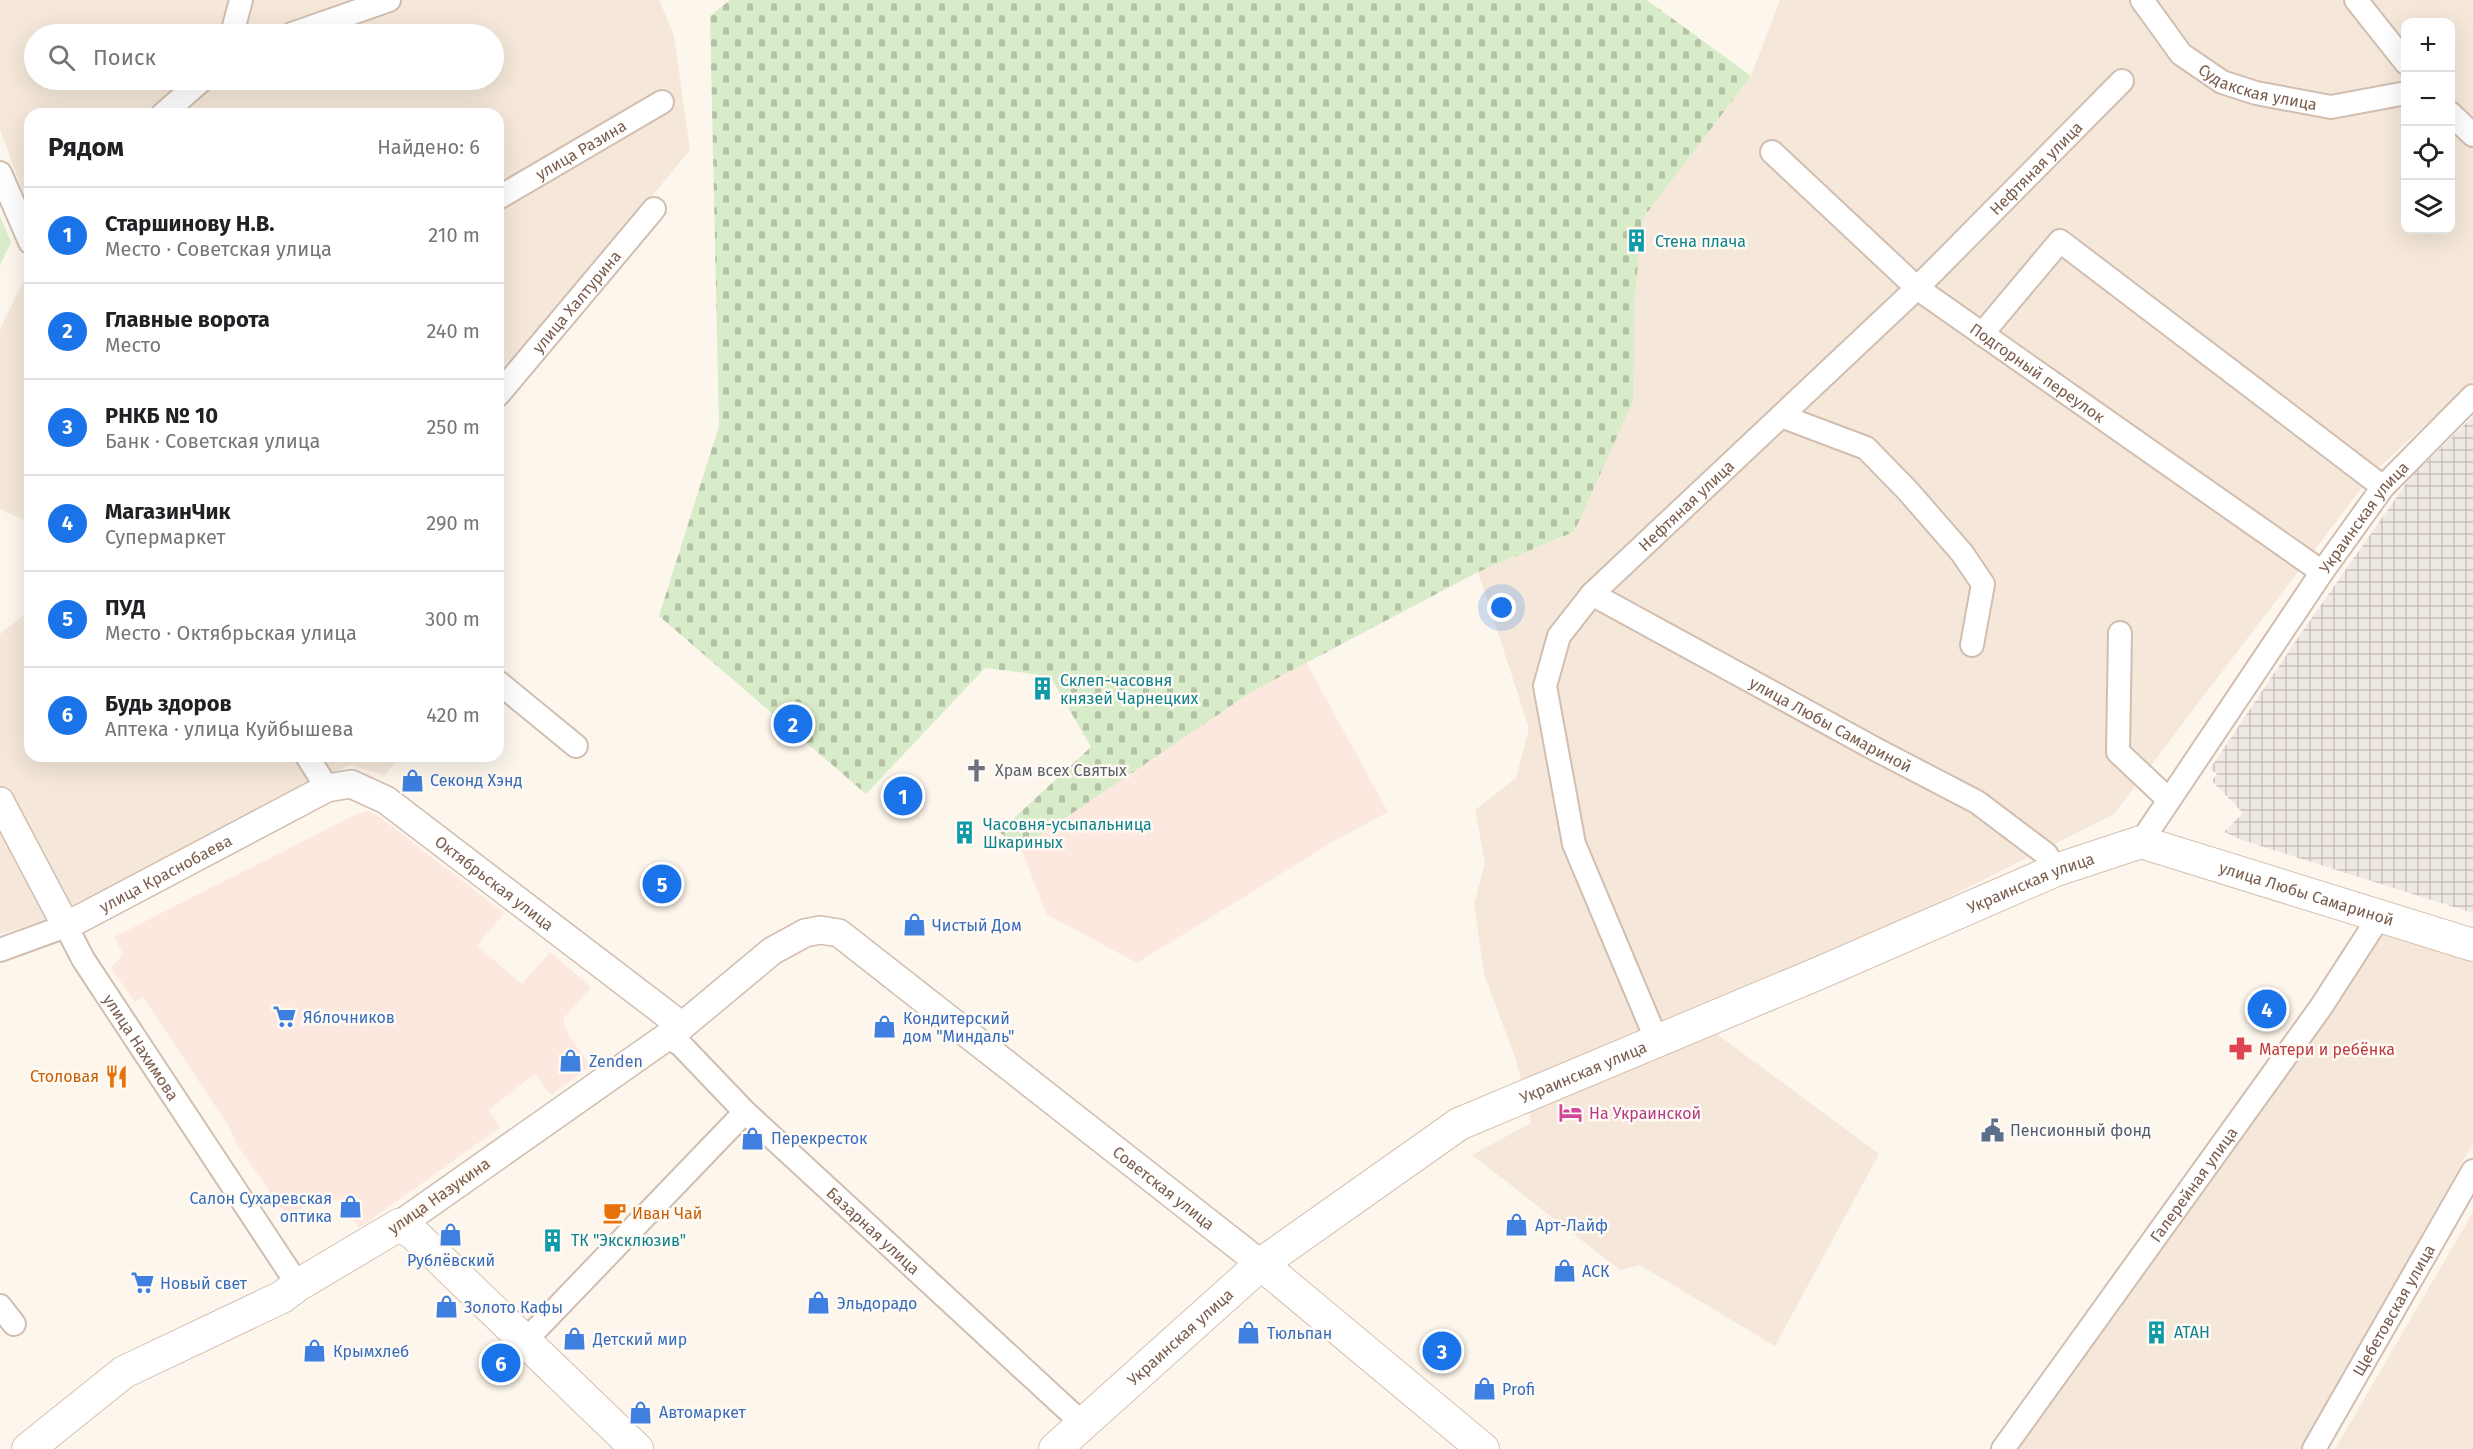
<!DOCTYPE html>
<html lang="ru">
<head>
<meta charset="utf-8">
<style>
	:root { --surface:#fff; --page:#f6f6f6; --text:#202124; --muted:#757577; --line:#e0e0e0; --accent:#1a73e8 }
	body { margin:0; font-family:"Fira Sans",sans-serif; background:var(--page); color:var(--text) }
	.controls { position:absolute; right:18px; top:18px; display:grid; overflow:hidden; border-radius:12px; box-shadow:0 6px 24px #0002 }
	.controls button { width:54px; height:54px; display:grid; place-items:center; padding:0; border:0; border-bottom:2px solid var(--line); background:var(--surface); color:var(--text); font:30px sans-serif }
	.you { position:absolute; left:1502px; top:608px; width:21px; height:21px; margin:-15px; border:4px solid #fff; border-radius:50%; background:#1a73e8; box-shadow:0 0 0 9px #1a73e833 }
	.badge { display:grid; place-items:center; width:39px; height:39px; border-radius:50%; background:var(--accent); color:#fff; font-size:20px; font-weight:700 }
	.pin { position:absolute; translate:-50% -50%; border:3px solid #fff; box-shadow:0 2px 6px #0006 }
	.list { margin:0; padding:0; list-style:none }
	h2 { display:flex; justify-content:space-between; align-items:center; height:78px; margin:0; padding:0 24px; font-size:26px }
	h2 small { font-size:20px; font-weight:400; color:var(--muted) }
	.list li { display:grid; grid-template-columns:39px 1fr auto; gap:18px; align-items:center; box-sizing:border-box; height:96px; padding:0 24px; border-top:2px solid var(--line) }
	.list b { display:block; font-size:22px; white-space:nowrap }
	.list p { margin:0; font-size:20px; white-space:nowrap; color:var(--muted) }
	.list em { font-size:20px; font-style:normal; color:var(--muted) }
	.icon { flex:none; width:33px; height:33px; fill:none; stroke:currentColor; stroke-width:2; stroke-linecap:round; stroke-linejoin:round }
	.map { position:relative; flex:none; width:2473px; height:1449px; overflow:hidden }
	.search { position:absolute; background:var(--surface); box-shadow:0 6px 24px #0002; left:24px; top:24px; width:480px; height:66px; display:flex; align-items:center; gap:15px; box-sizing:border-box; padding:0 21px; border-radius:33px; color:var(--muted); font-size:22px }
	.panel { position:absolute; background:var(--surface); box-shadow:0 6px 24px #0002; left:24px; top:108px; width:480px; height:654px; border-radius:18px }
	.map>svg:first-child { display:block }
</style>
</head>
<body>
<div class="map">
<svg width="2473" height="1449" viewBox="0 0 2473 1449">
	<defs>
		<pattern id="industrial-grid" width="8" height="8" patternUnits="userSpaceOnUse" patternTransform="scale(1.5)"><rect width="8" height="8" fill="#efe9e4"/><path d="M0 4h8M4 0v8" fill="none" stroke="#c7c0bb"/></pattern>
		<pattern id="cemetery-stones" width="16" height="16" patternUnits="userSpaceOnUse" patternTransform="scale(1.5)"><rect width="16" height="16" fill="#d8ecc9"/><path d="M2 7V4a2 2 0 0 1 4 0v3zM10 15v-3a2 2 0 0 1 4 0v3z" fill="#b4c2a5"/></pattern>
	</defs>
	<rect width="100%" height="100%" fill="#fdf6ec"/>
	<!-- residential -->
	<path fill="#f5e8da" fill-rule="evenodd" d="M0,0h659l15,35 16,115 -192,232v-268h-468v98l-30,-83zM34,34h460v46h-460z
		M1780,0h693v381l-100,92 -259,341 -220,111 -211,87 -161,72 -6,-24 -32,-86 -10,-70 11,-41 -10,-53 41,-32 13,-50 -51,-156 97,-40 60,-239 8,-75 108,-142zM2406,22h44v208h-44z
		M30,268v255l-30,-14v-180z
		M30,598v158h370l-15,19 -36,-10 -265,143 -84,26v-300l28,-22z
		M2386,929l87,28v186l-172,306h-288l63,-91z
		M1710,1029l169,125 -104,192 -135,-81 -20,5 -148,-115 59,-32 -3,-19z
		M2473,1212v237h-138z"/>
	<!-- commercial -->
	<path fill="#fde8e0" d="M1306,662l82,150 -54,29 -197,122 -91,-49 -25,-66 232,-157z
		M367,811l13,6 124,96 -27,33 45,38 28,-32 41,35 -28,32 5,16 23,31 -40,29 -16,-21 -47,36 13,17 -142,101 -21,-29 -34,8 -16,11 -52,-75 -5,-13 -88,-133 -8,5 -24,-34 12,-14 -9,-17 241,-122z"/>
	<!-- industrial -->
	<path fill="url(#industrial-grid)" d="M2473,417v496l-231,-73 -18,-8 19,-19 -31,-32 5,-7 -7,-5 85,-127 115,-164z"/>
	<!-- grass -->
	<path fill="#d8ecc9" d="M0,217l11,25 -11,23z"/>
	<!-- cemetery -->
	<path fill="url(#cemetery-stones)" d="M730,0h917l104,76 -108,142 -8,75 -2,108 -59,131 -96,40 -225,119 -232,157 -22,-16 92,-85 -41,-71 -65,-8 -119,126 -207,-178 60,-190 -9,-410z"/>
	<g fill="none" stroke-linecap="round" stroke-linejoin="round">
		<defs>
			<g id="minor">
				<path id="s1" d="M2142,0l39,54 41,28 34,11 75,14 75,-14"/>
				<path d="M2356,0l50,63"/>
				<path d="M232,34l9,-34"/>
				<path d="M292,34l97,-34"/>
				<path d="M2450,113l23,22"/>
				<path d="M163,114l39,-34"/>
				<path id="s2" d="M1772,152l145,136 405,284"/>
				<path d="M0,173l30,69"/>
				<path id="s3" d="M498,198l164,-96"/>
				<path d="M1982,334l78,-93 323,246"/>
				<path id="s4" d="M498,395l156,-186"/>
				<path d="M1781,416l85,32 42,43 54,62 21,31 -11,61"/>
				<path id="s5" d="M1592,594l285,156 100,52 69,52 10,16"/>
				<path d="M2120,633l-2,119 51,48"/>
				<path d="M498,682l78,64"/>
				<path d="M307,756l20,32"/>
				<path id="s6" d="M2141,842l181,-270 61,-85 90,-91"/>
				<path id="s7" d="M0,950l66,-24 17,33 215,326"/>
				<path id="s8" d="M667,1036l14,9 64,67 337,311"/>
				<path id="s9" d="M1657,1041l-83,-197 -29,-158 14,-50 33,-42 325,-306 205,-207"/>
				<path d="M0,1306l14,18"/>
				<path d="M525,1341l220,-229"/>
				<path id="s10" d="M2003,1449l318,-442 58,-90"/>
				<path id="s11" d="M2314,1449l159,-278"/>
			</g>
			<g id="tertiary">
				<path id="s12" d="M0,801l66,125 261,-138 24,-4 35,16 296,226"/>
				<path id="s13" d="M399,1225l283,-199 90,-75 33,-18 15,-3 19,3 422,331"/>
			</g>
			<g id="secondary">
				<path d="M1261,1264l222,185"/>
				<path d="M28,1449l96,-77 158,-75 16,-12 101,-60 14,8 224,216"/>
				<path id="s14" d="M1055,1449l206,-185 198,-140 365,-153 232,-101 85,-28 332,103"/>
			</g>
		</defs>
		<!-- minor casing -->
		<use href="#minor" stroke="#d1beb0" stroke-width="26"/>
		<!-- tertiary casing -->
		<use href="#tertiary" stroke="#d1beb0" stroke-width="30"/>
		<!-- secondary casing -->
		<use href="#secondary" stroke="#d6c0b0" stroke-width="34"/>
		<!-- minor -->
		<use href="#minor" stroke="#fff" stroke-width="22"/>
		<!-- tertiary -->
		<use href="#tertiary" stroke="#fff" stroke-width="27"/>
		<!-- secondary -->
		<use href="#secondary" stroke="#fff" stroke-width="32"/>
	</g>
	<!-- icons -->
	<defs>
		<symbol id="building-bare" viewBox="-9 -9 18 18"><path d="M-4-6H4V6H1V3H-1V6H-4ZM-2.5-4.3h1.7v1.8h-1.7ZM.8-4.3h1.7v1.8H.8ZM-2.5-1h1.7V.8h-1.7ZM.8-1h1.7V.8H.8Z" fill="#0f9aa8" stroke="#fffaf3" stroke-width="2.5" paint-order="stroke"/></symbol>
		<symbol id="church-bare" viewBox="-9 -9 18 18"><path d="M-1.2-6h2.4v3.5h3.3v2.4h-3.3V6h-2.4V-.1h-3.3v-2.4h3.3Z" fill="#6b7280" stroke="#fffaf3" stroke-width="2.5" paint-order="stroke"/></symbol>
		<symbol id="shop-bare" viewBox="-9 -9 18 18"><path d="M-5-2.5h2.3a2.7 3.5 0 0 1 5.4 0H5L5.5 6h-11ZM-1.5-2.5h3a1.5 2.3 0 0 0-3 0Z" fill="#3f7fe0" stroke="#fffaf3" stroke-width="2.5" paint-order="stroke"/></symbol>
		<symbol id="supermarket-bare" viewBox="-9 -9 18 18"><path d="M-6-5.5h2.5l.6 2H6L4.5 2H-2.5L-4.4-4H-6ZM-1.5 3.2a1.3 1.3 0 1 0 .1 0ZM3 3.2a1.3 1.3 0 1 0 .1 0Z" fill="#3f7fe0" stroke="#fffaf3" stroke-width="2.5" paint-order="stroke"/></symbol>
		<symbol id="pharmacy-bare" viewBox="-9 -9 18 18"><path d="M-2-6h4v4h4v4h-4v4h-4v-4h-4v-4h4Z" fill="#e0444e" stroke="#fffaf3" stroke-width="2.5" paint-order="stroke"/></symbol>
		<symbol id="restaurant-bare" viewBox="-9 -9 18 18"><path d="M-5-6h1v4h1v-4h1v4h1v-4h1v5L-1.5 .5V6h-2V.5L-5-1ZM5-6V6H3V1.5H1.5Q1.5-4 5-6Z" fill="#e8710a" stroke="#fffaf3" stroke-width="2.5" paint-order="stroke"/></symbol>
		<symbol id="hotel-bare" viewBox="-9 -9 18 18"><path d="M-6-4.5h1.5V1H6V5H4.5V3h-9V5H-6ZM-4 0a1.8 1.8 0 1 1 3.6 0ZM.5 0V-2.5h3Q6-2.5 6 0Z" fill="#d1479c" stroke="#fffaf3" stroke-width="2.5" paint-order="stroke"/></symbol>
		<symbol id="civic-bare" viewBox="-9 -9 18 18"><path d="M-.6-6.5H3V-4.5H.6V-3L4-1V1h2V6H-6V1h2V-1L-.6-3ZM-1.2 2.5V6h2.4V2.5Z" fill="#5c6f8a" stroke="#fffaf3" stroke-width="2.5" paint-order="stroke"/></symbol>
		<symbol id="cafe-bare" viewBox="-9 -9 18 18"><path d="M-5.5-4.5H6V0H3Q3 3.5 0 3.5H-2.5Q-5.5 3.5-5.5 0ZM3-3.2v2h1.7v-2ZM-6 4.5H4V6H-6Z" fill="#e8710a" stroke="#fffaf3" stroke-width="2.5" paint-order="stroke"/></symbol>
	</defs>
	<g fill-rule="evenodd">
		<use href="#building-bare" x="1620" y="224" width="33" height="33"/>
		<use href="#building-bare" x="1026" y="672" width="33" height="33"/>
		<use href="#church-bare" x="960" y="754" width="33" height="33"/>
		<use href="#shop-bare" x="396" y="764" width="33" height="33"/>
		<use href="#building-bare" x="948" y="816" width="33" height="33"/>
		<use href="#shop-bare" x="898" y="908" width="33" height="33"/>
		<use href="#supermarket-bare" x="268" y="1000" width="33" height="33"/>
		<use href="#shop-bare" x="868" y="1010" width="33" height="33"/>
		<use href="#pharmacy-bare" x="2224" y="1032" width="33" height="33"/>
		<use href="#shop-bare" x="554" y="1044" width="33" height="33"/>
		<use href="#restaurant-bare" x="100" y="1060" width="33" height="33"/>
		<use href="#hotel-bare" x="1554" y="1096" width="33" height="33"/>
		<use href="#civic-bare" x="1976" y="1114" width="33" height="33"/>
		<use href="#shop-bare" x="736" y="1122" width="33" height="33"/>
		<use href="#shop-bare" x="334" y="1190" width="33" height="33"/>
		<use href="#cafe-bare" x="598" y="1196" width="33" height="33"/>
		<use href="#shop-bare" x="1500" y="1208" width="33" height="33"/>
		<use href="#shop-bare" x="434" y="1218" width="33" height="33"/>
		<use href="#building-bare" x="536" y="1224" width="33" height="33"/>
		<use href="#shop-bare" x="1548" y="1254" width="33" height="33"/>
		<use href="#supermarket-bare" x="126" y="1266" width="33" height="33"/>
		<use href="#shop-bare" x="802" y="1286" width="33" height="33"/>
		<use href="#shop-bare" x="430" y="1290" width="33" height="33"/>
		<use href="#building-bare" x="2140" y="1316" width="33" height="33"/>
		<use href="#shop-bare" x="1232" y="1316" width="33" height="33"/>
		<use href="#shop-bare" x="558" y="1322" width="33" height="33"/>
		<use href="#shop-bare" x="298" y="1334" width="33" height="33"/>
		<use href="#shop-bare" x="1468" y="1372" width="33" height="33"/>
		<use href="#shop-bare" x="624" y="1396" width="33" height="33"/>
	</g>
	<g text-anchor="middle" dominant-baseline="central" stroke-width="5" stroke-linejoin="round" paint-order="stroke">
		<!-- street labels -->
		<g font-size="16" fill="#7a5c4d" stroke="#fffaf3">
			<text stroke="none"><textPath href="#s1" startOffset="152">Судакская улица</textPath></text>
			<text stroke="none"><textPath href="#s3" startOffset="96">улица Разина</textPath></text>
			<text stroke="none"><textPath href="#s9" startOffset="1095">Нефтяная улица</textPath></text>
			<text stroke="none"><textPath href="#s4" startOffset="122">улица Халтурина</textPath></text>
			<text stroke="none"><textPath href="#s2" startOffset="346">Подгорный переулок</textPath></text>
			<text stroke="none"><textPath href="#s9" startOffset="609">Нефтяная улица</textPath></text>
			<text stroke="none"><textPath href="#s6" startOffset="394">Украинская улица</textPath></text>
			<text stroke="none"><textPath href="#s5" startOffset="272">улица Любы Самариной</textPath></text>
			<text stroke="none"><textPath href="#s12" startOffset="254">улица Краснобаева</textPath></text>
			<text stroke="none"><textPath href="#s12" startOffset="636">Октябрьская улица</textPath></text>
			<text stroke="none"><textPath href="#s14" startOffset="1140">Украинская улица</textPath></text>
			<text stroke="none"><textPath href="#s14" startOffset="1431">улица Любы Самариной</textPath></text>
			<text stroke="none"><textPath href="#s7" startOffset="213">улица Нахимова</textPath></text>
			<text stroke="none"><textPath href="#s14" startOffset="654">Украинская улица</textPath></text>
			<text stroke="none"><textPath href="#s10" startOffset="326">Галерейная улица</textPath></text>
			<text stroke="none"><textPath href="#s13" startOffset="948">Советская улица</textPath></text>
			<text transform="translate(439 1196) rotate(-35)">улица Назукина</text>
			<text stroke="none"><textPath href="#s8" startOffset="284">Базарная улица</textPath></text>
			<text stroke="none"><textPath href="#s11" startOffset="160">Щебетовская улица</textPath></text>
			<text stroke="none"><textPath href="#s14" startOffset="168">Украинская улица</textPath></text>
		</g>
		<!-- culture labels -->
		<g font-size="16" fill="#0d838f" stroke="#fffaf3" text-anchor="start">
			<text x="1655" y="241">Стена плача</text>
			<text x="1060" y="680">Склеп-часовня<tspan x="1060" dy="18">князей Чарнецких</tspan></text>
			<text x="983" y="824">Часовня-усыпальница<tspan x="983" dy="18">Шкариных</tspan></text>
			<text x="571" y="1240">ТК "Эксклюзив"</text>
			<text x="2174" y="1332">АТАН</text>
		</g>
		<!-- worship labels -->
		<g font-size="16" fill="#5b616d" stroke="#fffaf3" text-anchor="start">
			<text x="995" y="770">Храм всех Святых</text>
		</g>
		<!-- shop labels -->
		<g font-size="16" fill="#366cbe" stroke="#fffaf3" text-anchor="start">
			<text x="430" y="780">Секонд Хэнд</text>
			<text x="932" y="925">Чистый Дом</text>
			<text x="303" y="1017">Яблочников</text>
			<text x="903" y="1018">Кондитерский<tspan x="903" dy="18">дом "Миндаль"</tspan></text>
			<text x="589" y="1061">Zenden</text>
			<text x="771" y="1138">Перекресток</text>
			<text x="332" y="1198" text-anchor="end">Салон Сухаревская<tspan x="332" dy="18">оптика</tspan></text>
			<text x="1535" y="1225">Арт-Лайф</text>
			<text x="451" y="1260" text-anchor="middle">Рублёвский</text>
			<text x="1582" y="1271">АСК</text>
			<text x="160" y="1283">Новый свет</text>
			<text x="837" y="1303">Эльдорадо</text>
			<text x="464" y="1307">Золото Кафы</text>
			<text x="1267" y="1333">Тюльпан</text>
			<text x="593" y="1339">Детский мир</text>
			<text x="333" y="1351">Крымхлеб</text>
			<text x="1502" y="1389">Profi</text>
			<text x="659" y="1412">Автомаркет</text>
		</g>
		<!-- health labels -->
		<g font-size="16" fill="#be3a42" stroke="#fffaf3" text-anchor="start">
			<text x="2259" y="1049">Матери и ребёнка</text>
		</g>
		<!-- food labels -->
		<g font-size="16" fill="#c56008" stroke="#fffaf3" text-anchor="end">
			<text x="99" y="1076">Столовая</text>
			<text x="632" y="1213" text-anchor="start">Иван Чай</text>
		</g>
		<!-- hotel labels -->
		<g font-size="16" fill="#b23c85" stroke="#fffaf3" text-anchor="start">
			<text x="1589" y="1113">На Украинской</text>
		</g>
		<!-- service labels -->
		<g font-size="16" fill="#4e5e75" stroke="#fffaf3" text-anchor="start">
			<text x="2010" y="1130">Пенсионный фонд</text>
		</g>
	</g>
</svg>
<div class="controls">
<button>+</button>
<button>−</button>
<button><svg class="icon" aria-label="locate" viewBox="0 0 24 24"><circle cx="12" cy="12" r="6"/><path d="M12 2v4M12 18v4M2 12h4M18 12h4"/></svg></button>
<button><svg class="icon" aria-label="layers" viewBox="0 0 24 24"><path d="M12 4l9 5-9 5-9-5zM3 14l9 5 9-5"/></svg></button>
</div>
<div class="you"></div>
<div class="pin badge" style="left:903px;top:796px">1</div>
<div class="pin badge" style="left:793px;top:724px">2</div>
<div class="pin badge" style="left:1442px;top:1351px">3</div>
<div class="pin badge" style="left:2267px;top:1009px">4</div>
<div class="pin badge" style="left:662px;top:884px">5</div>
<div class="pin badge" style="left:501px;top:1363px">6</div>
<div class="search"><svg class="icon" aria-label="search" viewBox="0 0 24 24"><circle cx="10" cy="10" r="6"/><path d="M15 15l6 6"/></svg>Поиск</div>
<section class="panel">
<h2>Рядом<small>Найдено: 6</small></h2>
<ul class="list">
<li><span class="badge">1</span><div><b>Старшинову Н.В.</b><p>Место · Советская улица</p></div><em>210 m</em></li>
<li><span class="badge">2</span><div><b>Главные ворота</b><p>Место</p></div><em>240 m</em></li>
<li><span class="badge">3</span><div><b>РНКБ № 10</b><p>Банк · Советская улица</p></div><em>250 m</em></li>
<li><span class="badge">4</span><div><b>МагазинЧик</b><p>Супермаркет</p></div><em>290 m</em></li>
<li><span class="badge">5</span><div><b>ПУД</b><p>Место · Октябрьская улица</p></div><em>300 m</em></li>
<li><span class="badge">6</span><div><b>Будь здоров</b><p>Аптека · улица Куйбышева</p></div><em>420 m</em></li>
</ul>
</section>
</div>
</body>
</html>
